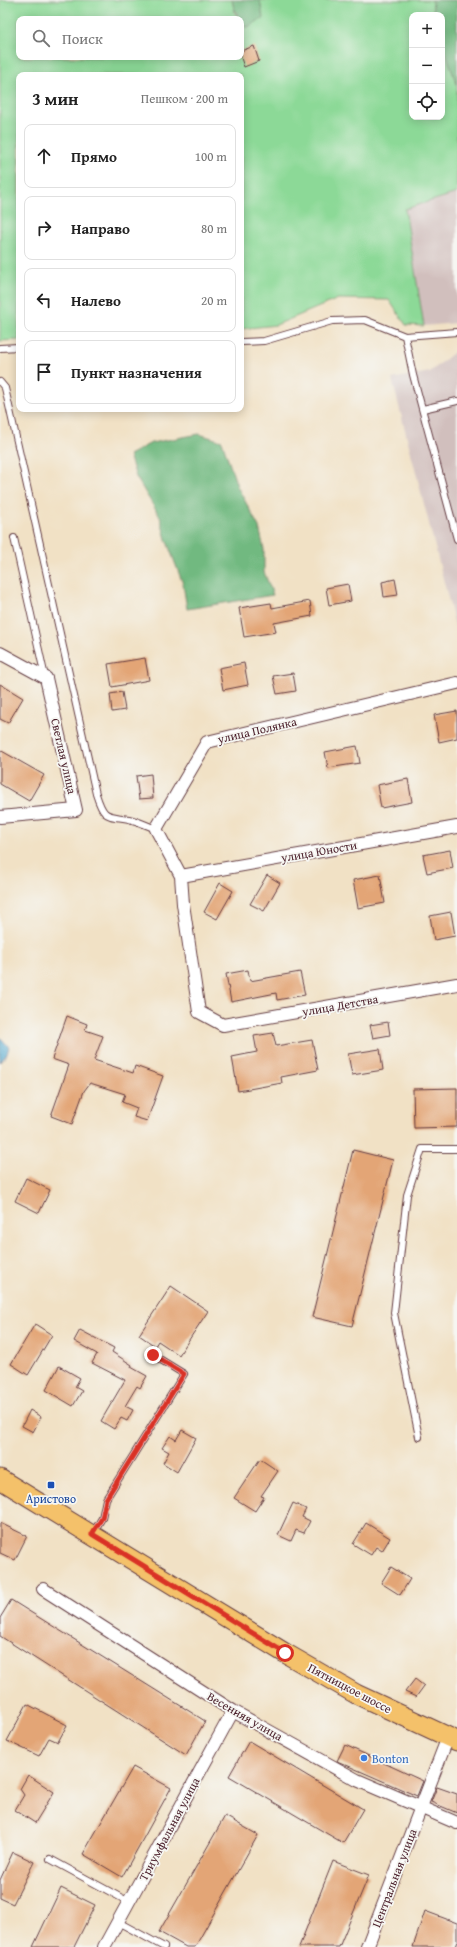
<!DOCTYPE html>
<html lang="ru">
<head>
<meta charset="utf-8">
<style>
	:root { --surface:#fff; --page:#f6f6f6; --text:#222; --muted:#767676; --line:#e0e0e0 }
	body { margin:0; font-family:"Gentium Book Plus",serif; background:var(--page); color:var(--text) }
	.controls { position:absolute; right:12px; top:12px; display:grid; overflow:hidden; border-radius:8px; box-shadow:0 2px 10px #0003 }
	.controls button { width:36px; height:36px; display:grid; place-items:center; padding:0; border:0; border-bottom:1px solid var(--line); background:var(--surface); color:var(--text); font:20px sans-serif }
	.stop { position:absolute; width:12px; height:12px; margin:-9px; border:3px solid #d93025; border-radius:50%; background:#fff }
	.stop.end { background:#d93025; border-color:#fff; box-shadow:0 1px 4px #0008 }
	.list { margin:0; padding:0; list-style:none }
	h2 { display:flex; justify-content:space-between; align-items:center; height:52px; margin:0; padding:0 16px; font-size:17px }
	h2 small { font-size:13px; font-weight:400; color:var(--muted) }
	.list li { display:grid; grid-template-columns:26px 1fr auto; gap:12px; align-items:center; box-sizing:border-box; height:64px; margin:0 8px 8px; padding:0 8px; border:1px solid var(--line); border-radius:8px }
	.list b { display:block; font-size:15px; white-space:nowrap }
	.list em { font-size:13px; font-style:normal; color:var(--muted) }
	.icon { flex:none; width:22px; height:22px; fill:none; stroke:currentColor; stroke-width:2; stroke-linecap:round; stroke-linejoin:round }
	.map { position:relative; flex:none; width:457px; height:1947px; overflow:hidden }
	.search { position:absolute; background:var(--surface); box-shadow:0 2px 10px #0003; left:16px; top:16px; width:228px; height:44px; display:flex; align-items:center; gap:10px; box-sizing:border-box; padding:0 14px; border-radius:8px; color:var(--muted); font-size:15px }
	.panel { position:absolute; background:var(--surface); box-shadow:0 2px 10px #0003; left:16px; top:72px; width:228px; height:340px; border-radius:8px }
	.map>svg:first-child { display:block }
</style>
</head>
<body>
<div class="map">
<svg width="457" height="1947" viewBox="0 0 457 1947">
	<rect width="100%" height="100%" fill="#f6f6f2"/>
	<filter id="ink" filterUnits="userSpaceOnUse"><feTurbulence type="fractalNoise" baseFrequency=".025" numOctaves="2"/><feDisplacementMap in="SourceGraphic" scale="8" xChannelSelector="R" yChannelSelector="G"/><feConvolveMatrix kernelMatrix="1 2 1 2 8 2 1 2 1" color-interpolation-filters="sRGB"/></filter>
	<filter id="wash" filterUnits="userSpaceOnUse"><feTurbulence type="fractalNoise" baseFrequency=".012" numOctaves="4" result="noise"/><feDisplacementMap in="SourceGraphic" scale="16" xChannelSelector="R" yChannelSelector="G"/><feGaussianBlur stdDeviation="0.9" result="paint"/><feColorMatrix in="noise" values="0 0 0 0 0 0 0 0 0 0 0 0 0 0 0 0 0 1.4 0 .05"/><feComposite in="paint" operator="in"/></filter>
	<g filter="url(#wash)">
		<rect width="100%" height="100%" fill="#f1e1c5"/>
		<!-- industrial -->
		<path fill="#d1bfbd" d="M457,193v130l-33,3 -20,-118z
			M457,350v283l-65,-254 38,-7z"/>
		<!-- green -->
		<path fill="#8cd997" stroke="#6b7c61" d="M0,0h232l3,13 4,6h-220v38h222v-36l5,7 16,-10 -2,-18h172l2,15h-22v102h30v-77l15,46v107l-52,16 19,117 -18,-1 -17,-25 -51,-1 -62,26 -35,4v-254h-222v265l-19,1z"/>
		<!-- forest -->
		<path fill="#71b980" stroke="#5e6c56" d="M232,0h28l3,18 -17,10c-7,-10 -11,-15 -14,-28z
			M432,0h25v86l-15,-46v-25h-8z
			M199,434l23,7 15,45 22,41 5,22v23l9,23 -86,14 -4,-25 -17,-45 -6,-22 -24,-40 -7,-22 22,-12z"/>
		<!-- water -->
		<path fill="#52a9cf" stroke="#4e647d" d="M0,1037l9,10 -2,7 -7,8z"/>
		<g id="blocks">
			<!-- building -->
			<path fill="#e3a576" d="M254,46l5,15 -15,6 -3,-9v-7z
				M395,579l3,16 -14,2 -2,-15z
				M348,584l3,17 -22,4 -3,-17z
				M310,601l2,15 -38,7 2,9 -32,5 -5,-29 32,-5 1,5z
				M145,658l4,22 -37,7 -4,-23z
				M244,663l4,22 -25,5 -4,-22z
				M293,673l3,18 -19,3 -4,-18z
				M0,684l23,14 -15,25 -8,-4z
				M122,692l3,18 -13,2 -2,-18z
				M457,711v27l-18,4 -5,-27z
				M357,746l3,17 -32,5 -3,-16z
				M0,750l44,25 -15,26 -29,-17z
				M151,774l2,24 -14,1 -3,-23z
				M408,779l4,23 -31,6 -4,-23z
				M450,850l3,18 -26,5 -4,-18z
				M267,875l13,8 -16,28 -14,-7z
				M380,875l5,28 -27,5 -5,-28z
				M220,883l13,8 -16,28 -13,-7z
				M451,912l4,24 -21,4 -4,-24z
				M248,970l2,11 50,-9 5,23 -28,5 -1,-7 -45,9 -5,-28z
				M67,1016l20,8 -2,6 18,6 -9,24 39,13 2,-7 28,10 -16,45 -13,-4 3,-9 -15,-6 3,-8 -35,-11 -6,8 -12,33 -21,-8 18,-51 -17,-6z
				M388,1022l2,13 -17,3 -3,-13z
				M273,1033l3,13 36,-6 6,30 -37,7 1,6 -44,8 -6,-34 25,-5 -3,-16z
				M380,1049l3,21 -31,5 -4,-21z
				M457,1088v39l-43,1 -1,-39z
				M353,1150l40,10 -41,166 -40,-9z
				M26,1178l24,12 -11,23 -24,-12z
				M171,1286l37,25 -29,44 -21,-14 -3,5 -16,-11z
				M35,1324l17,11 -24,40 -17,-11z
				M80,1330l34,18 -2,4 20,13 -1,2 16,9 -7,12 -3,-2 -12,20 8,4 -6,11 -6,-3 -7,11 -13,-8 24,-41 -33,-17 5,-9 -23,-13z
				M59,1366l21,12 -5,9 7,4 -9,15 -27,-16z
				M30,1410l11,7 -8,15 -11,-6z
				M182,1430l14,8 -19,34 -14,-9 6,-11 -7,-4 8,-12 6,4z
				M260,1459l18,12 -17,25 3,1 -9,14 -21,-13z
				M293,1503l13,6 -4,8 8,4 -6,12 -8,-3 -5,11 -13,-6z
				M0,1523l27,13 -12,24 -15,-7z
				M366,1523l24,15 -8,13 -6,-4 -5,8 -18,-11z
				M391,1567l19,12 -10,16 -19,-12z
				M11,1600l194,121 -19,34 -186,-119v-18z
				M415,1679l9,7 -8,11 -11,-5z
				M27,1704l40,21 -9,17 -9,-4 -10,18 -32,-15z
				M249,1741l114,68 -20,34 -114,-67z
				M345,1745l78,36 -6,15 -80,-35z
				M133,1767l38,21 -49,89 -39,-23z
				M28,1775l26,17 -19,31 -20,-13 9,-15 -4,-6z
				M437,1787l20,7v19l-26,-11z
				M225,1816l33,19 -63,112h-9l-27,-15z
				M13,1852l21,10 -21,42 -13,-6v-18z
				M333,1861l36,14 -30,72h-40z
				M61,1888l34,17 -21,42h-41z
				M425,1911l32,12v18l-2,6h-42z"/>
		</g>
	</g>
	<g filter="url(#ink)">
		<use href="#blocks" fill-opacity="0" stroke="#633c42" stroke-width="1"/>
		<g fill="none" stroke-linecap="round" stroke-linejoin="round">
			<defs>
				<path id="service" d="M405,336l8,39 44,164
					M241,342l23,-1 68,-20 33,-1 40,16 52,-4
					M0,348l19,-1
					M0,382l5,6 91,406c8,25 10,21 33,25 9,2 19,7 27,10
					M423,409l34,-8
					M14,538l31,139
					M419,1437l-25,-124 13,-118 15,-46h35
					M93,1533l9,-15 4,-19 78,-125 -31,-19
					M50,1859l79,43
					M118,1922l46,25"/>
				<path id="minor" d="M0,653l46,25 30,132 -76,7
					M457,683l-250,59 -51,87 25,47 2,28 16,108 24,13 234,-41
					M181,876l276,-49
					M43,1589l190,122 124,69 100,43
					M104,1947l129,-236
					M367,1947l81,-210"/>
				<path id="primary" d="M0,1479l285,174 71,41 101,47"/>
			</defs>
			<!-- service casing -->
			<use href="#service" stroke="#633c42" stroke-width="8"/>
			<!-- minor casing -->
			<use href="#minor" stroke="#633c42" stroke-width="14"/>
			<!-- primary casing -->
			<use href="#primary" stroke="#633c42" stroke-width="21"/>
			<!-- service -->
			<use href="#service" stroke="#fff" stroke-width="6"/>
			<!-- minor -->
			<use href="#minor" stroke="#fff" stroke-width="12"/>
			<!-- primary -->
			<use href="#primary" stroke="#f4c16a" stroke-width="19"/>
		</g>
	</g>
	<g fill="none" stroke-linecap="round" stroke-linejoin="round" filter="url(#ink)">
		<!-- route -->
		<path stroke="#d93025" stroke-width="5" d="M153,1355l31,19 -78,125 -4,19 -10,16 193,119"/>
	</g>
	<!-- markers -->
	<rect fill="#1a4fb4" stroke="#f6f6f2" stroke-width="1.5" x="47" y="1481" width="8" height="8" rx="2"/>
	<circle fill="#3f7fe0" stroke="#f6f6f2" stroke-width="1.5" cx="364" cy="1758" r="4"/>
	<g text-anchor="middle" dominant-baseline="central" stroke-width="3.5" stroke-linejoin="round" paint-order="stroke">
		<!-- street labels -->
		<g font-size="12" fill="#4a1f2b" stroke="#f6f6f2">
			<text transform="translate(257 730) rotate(-13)">улица Полянка</text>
			<text transform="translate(64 756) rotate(77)">Светлая улица</text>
			<text transform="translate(319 851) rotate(-10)">улица Юности</text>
			<text transform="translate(340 1005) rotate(-10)">улица Детства</text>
			<text transform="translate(350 1688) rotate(28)">Пятницкое шоссе</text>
			<text transform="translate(245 1716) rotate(30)">Весенняя улица</text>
			<text transform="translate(169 1829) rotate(-62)">Триумфальная улица</text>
			<text transform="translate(394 1878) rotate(-69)">Центральная улица</text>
		</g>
		<!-- transit labels -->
		<g font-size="12" fill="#164399" stroke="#f6f6f2">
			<text x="51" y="1498">Аристово</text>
		</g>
		<!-- shop labels -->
		<g font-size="12" fill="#366cbe" stroke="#f6f6f2" text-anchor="start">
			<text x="372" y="1758">Bonton</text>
		</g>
	</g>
</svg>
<div class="controls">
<button>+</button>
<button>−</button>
<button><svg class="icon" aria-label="locate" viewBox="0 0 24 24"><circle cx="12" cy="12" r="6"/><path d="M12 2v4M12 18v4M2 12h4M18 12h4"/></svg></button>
</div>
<div class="stop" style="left:285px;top:1653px"></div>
<div class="stop end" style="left:153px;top:1355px"></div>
<div class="search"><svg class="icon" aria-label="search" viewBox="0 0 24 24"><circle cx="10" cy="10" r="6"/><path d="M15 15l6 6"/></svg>Поиск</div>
<section class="panel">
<h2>3 мин<small>Пешком · 200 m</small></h2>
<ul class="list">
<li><svg class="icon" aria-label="ahead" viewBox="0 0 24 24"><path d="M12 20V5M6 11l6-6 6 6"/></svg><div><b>Прямо</b></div><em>100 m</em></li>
<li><svg class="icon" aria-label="right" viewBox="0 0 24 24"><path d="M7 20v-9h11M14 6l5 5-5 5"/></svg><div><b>Направо</b></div><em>80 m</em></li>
<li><svg class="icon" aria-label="left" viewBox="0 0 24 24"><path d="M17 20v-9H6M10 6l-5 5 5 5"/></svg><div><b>Налево</b></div><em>20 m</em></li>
<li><svg class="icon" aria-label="arrive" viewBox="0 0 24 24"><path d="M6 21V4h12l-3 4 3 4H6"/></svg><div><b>Пункт назначения</b></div></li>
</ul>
</section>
</div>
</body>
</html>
